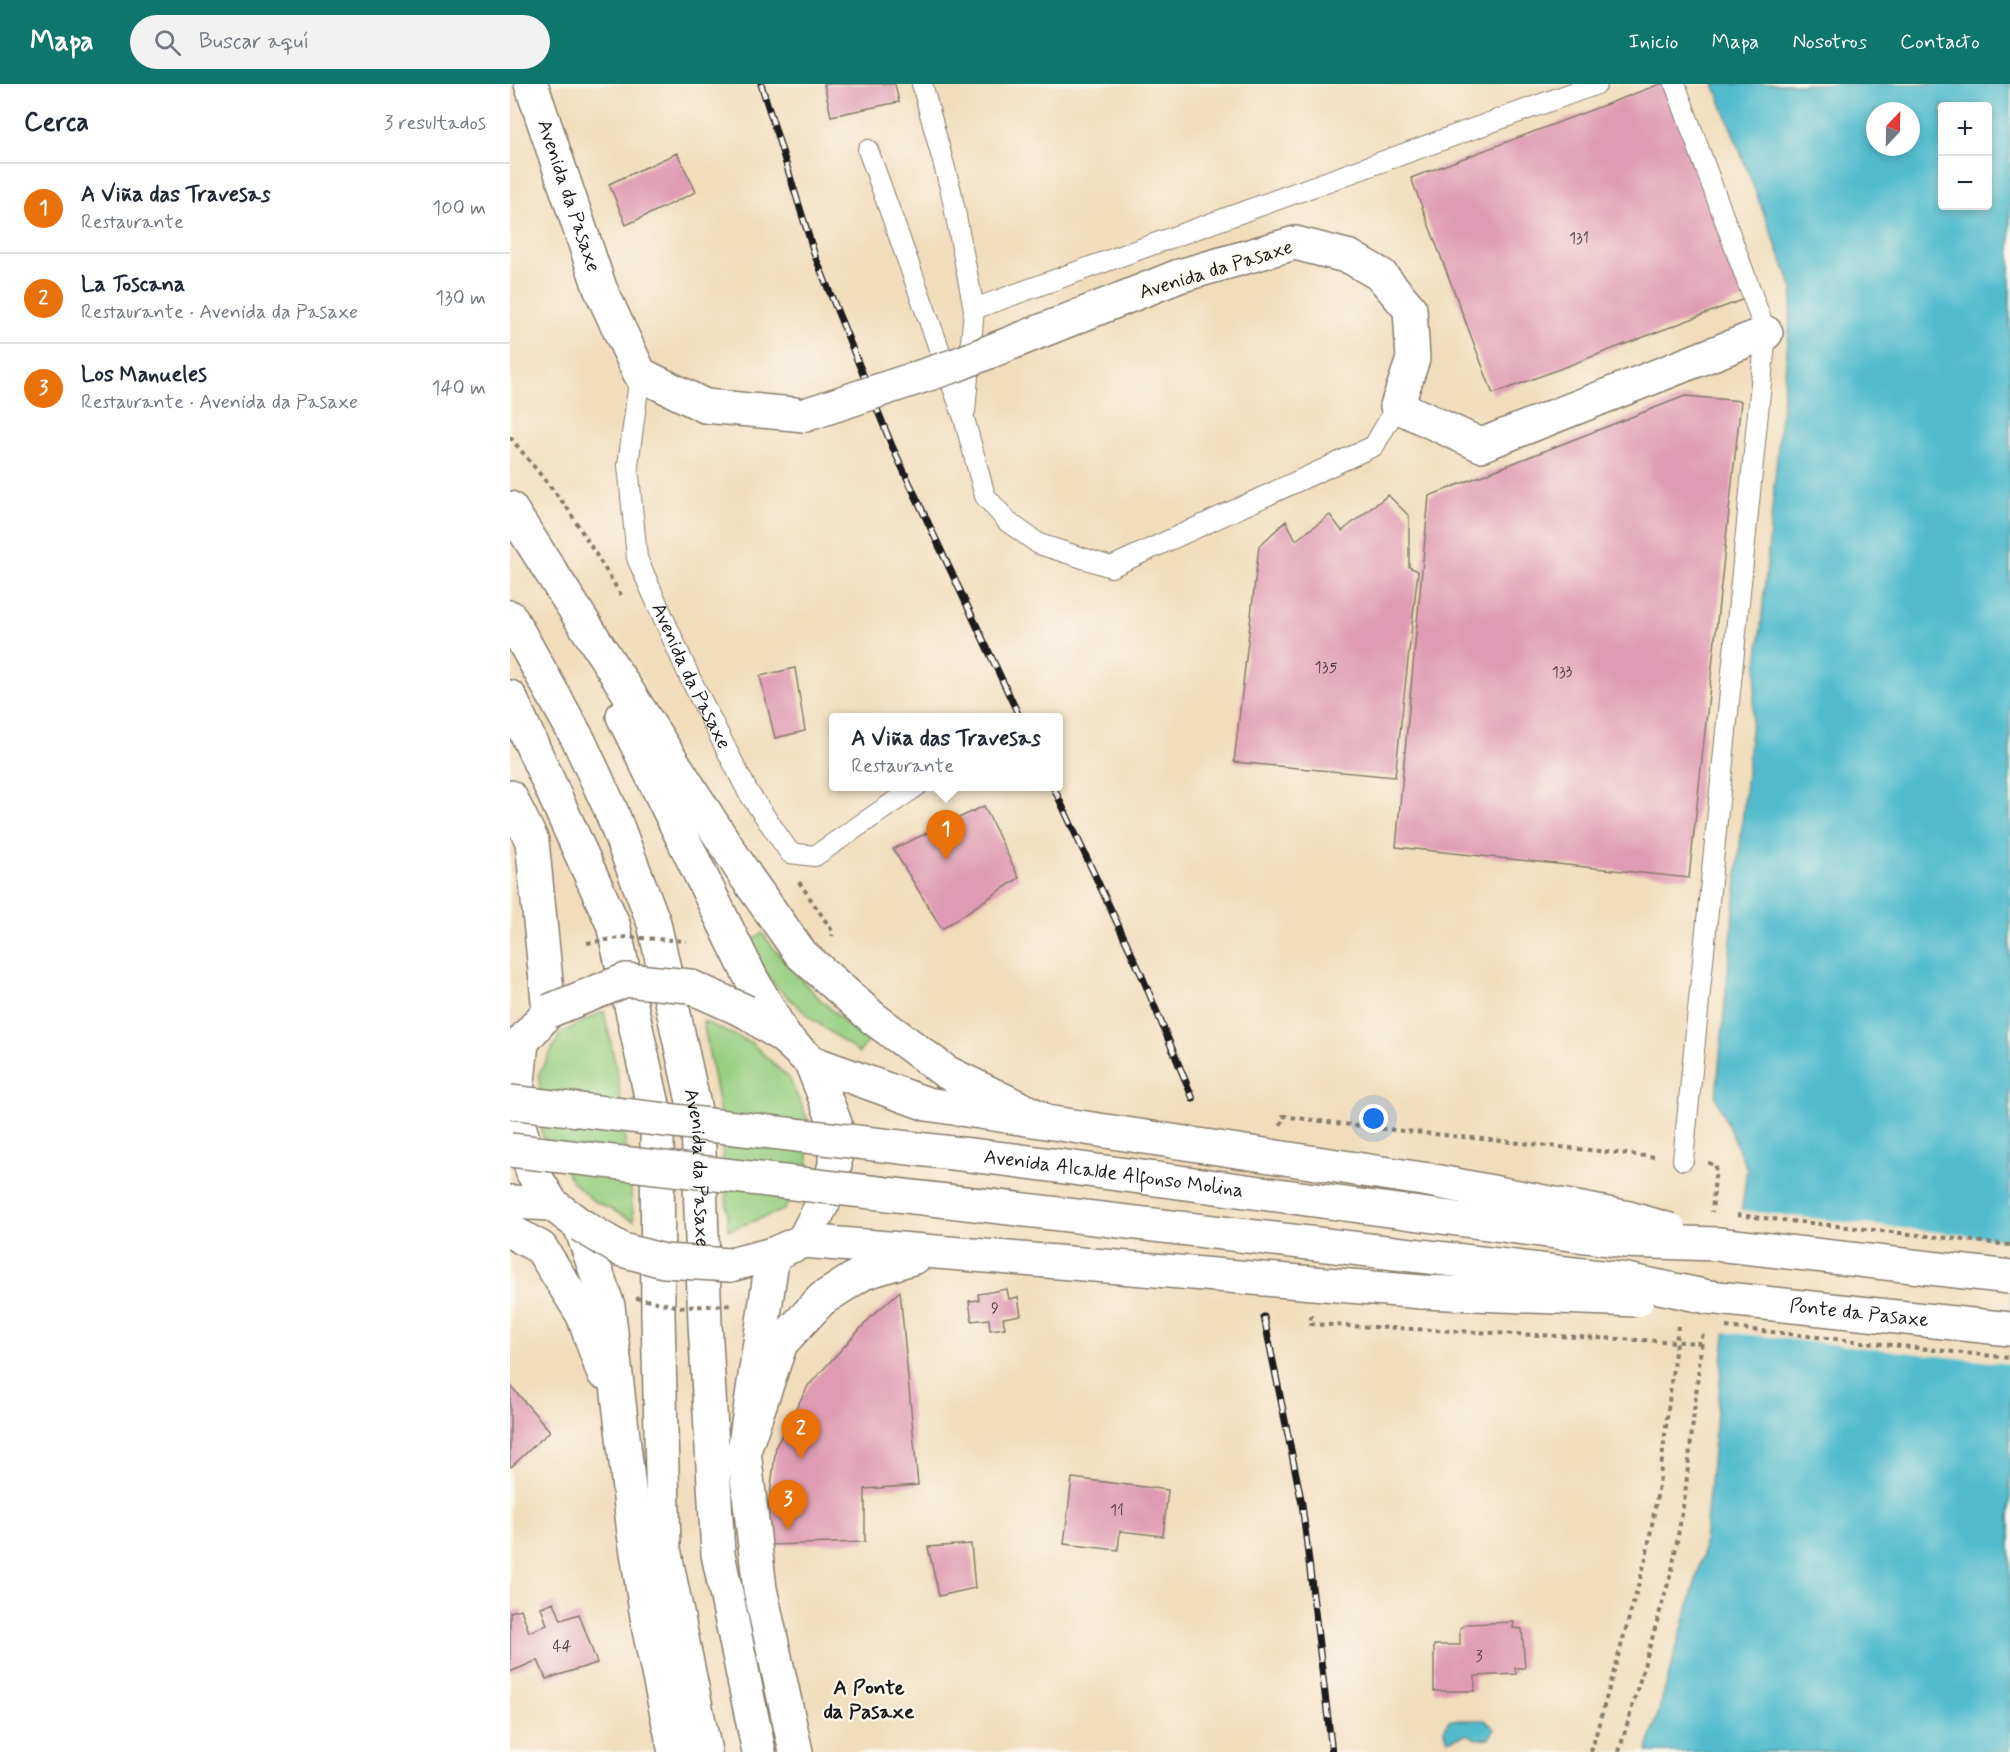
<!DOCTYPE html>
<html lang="es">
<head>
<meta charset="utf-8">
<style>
	:root { --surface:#fff; --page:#f2f2f3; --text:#1f2937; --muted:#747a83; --line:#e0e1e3; --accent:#0f766e }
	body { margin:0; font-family:Mynerve,sans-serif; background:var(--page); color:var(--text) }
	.controls { position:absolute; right:18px; top:18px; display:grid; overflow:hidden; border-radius:6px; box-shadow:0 3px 9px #0003 }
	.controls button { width:54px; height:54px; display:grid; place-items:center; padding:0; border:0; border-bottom:2px solid var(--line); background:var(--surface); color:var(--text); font:30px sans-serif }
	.compass { position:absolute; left:1356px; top:18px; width:54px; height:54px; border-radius:50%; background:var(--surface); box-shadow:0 3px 9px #0003; rotate:22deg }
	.you { position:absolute; left:864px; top:1035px; width:21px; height:21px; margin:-15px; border:4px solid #fff; border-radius:50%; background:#1a73e8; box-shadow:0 0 0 9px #1a73e833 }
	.badge { display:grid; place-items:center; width:39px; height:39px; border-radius:50%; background:var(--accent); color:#fff; font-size:20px; font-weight:700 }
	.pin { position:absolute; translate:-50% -50px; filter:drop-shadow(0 2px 3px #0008) }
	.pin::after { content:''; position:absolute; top:32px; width:21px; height:18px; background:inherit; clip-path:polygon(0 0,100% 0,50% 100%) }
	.popup { position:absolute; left:319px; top:629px; width:234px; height:78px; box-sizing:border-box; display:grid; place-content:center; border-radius:6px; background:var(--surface); filter:drop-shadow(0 2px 4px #0005); font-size:20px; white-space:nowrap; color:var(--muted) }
	.popup b { font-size:22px; color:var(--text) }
	.popup::after { content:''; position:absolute; left:50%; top:100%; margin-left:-12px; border:12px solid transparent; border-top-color:var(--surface) }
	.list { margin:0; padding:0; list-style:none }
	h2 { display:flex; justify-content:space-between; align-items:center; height:78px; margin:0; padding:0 24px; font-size:26px }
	h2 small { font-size:20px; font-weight:400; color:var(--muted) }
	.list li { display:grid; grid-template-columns:39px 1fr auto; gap:18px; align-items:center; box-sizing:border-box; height:90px; padding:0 24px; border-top:2px solid var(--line) }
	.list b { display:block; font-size:22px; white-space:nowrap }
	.list p { margin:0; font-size:20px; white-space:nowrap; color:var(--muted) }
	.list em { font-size:20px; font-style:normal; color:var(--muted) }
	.icon { flex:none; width:33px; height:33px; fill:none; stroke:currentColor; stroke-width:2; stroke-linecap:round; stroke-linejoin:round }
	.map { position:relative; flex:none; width:1500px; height:1668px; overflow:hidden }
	header { display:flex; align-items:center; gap:36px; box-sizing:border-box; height:84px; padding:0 30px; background:var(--accent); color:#fff }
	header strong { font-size:28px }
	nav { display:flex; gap:33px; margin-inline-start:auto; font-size:21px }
	.search { width:420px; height:54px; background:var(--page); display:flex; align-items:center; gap:15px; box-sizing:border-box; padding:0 21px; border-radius:33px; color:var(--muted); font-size:22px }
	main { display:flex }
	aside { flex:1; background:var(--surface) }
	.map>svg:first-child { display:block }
</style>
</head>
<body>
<header>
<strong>Mapa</strong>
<div class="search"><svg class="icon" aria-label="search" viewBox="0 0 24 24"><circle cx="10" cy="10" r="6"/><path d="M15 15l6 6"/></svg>Buscar aquí</div>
<nav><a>Inicio</a><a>Mapa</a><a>Nosotros</a><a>Contacto</a></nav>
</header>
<main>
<aside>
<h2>Cerca<small>3 resultados</small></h2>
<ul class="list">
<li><span class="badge" style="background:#e8710a">1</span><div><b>A Viña das Travesas</b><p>Restaurante</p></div><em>100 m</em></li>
<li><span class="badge" style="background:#e8710a">2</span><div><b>La Toscana</b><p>Restaurante · Avenida da Pasaxe</p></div><em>130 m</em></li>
<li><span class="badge" style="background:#e8710a">3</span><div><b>Los Manueles</b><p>Restaurante · Avenida da Pasaxe</p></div><em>140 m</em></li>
</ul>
</aside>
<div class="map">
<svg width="1500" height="1668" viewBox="0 0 1500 1668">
	<rect width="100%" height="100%" fill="#fbf7ec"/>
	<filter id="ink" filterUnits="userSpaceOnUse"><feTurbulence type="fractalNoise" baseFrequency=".0167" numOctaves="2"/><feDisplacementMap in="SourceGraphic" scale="12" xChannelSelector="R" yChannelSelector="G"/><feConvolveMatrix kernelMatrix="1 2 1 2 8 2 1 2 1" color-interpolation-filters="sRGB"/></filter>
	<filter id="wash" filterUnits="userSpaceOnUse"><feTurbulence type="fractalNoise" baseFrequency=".008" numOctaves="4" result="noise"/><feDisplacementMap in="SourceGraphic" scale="24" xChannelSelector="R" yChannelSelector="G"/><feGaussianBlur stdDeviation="1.35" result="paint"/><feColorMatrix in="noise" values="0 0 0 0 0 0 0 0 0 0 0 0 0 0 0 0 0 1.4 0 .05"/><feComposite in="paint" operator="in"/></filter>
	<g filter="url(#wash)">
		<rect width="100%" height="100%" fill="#f1ddbc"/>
		<!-- green -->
		<path fill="#98cf81" stroke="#5a764e" stroke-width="1.5" d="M252,849c31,41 65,76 106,108l-9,12 -51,-37 -35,-33 -26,-39z
			M94,927l14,66 16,144 -42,-21 -20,-19 -30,-46 -3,-61 22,-41z
			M193,937l47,21 39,36 19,42v48l-24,42 -55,20 -10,-123z"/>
		<!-- water -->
		<path fill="#51bbcd" stroke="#366c74" stroke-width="1.5" fill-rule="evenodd" d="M1204,0h296v1668h-363l56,-197 19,-195 25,-191 -31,-71 77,-809zM1432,22h46v100h-46zM1365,27h36v36h-36z
			M939,1636h36l10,9 -6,9 -12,1 -10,-5 -19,6 -4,-10z"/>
		<!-- pier -->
		<path fill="#f1ddbc" d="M1229,1126l271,30v124l-287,-32z"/>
		<g id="blocks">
			<!-- building -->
			<path fill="#df9bb3" d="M314,0h71l4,18 -68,14z
				M1150,0h5l82,214 -254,96 -82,-216z
				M167,69l19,39 -70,33 -17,-41z
				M1175,312l56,5 -52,477 -293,-31 33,-351z
				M878,411l21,21v51l9,4 -23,206 -161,-15 25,-216 27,-25 10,19 34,-25 12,16z
				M285,584l10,63 -30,7 -15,-62z
				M474,722l35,72 -77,51 -49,-80z
				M497,1205l2,10 9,-2 3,18 -18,3 2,10 -15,2 -1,-11 -17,2 -3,-20 10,-1 -1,-6z
				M390,1207l18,194 -53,4v53l-96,3 -1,-33 8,-66 32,-60 63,-69z
				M0,1301l40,46 -39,36 -1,-1z
				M562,1394l96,12 -5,46 -43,-5 -2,19 -54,-6z
				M461,1460l4,44 -36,8 -11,-49z
				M44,1518l7,18 18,-6 18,49 -51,16 -8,-19 -28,12v-60l11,-3 8,23 18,-7 -6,-18z
				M1004,1538l-1,6 9,1 3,39h-10l1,6 -41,2v15h-41v-46h26v-17l7,-4z"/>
		</g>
	</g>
	<g filter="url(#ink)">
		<use href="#blocks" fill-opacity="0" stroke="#867c6c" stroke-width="1.5"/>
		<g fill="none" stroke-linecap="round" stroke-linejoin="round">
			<defs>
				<g id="service">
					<path d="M412,0l29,107 23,118 -9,102"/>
					<path d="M1165,0l91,249 -83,827"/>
					<path d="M358,66l96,268 21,78 23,26 31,22 72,23 263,-121 23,-40"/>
					<path d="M464,225l623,-225"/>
					<path id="s1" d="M130,290l-12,91 9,93 53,120 58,114 42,61 25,3 102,-70"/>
				</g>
				<g id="minor">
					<path id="s2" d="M21,0l69,204 40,86 65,32 100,9"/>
					<path d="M669,192l116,-33 55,14 31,18 29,34 3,50 -16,47 84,39 285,-112"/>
				</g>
				<g id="primary">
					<path d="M0,424l237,370 54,76 72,64 73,54 92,45"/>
					<path id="s3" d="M0,533l69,124 31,67 44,115 44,201 7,199 13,231 41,198"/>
					<path d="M0,613l103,227 44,199 1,193 6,233 41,203"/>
					<path d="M113,632l127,260 35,62"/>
					<path d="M0,713l22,44 17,170"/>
					<path d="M70,1141l28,81 26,227 15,97 26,122"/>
					<path d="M0,1147l31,17 42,67 20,57"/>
					<path d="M263,1170l-29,197 16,138 36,163"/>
				</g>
				<g id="trunk">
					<path d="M39,927l-27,31 -7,70 18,61 19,31 28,21"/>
					<path d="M237,928l38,26 26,24 24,61v42l-11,36 -21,40"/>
					<path d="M301,978l116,42 502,76"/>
					<path d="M0,1118l42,2"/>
					<path d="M1207,1160l293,33"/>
					<path d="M220,1181l43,-11 30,-13 619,51"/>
					<path id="s4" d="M1198,1213l302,32"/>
					<path d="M234,1367l37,-108 41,-44 41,-26 52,-16"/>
				</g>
			</defs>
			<!-- service casing -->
			<use href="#service" stroke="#867c6c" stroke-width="22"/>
			<!-- minor casing -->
			<use href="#minor" stroke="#867c6c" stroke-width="36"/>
			<!-- primary casing -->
			<use href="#primary" stroke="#867c6c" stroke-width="36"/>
			<!-- trunk casing -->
			<use href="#trunk" stroke="#867c6c" stroke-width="36"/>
			<!-- path -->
			<path stroke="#867c6c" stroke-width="4" stroke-dasharray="4.5 4.5" stroke-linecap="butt" d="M0,353l56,69 55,89
				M289,798l34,50 -1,4
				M771,1041l2,-9 83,11 290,30
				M1198,1079l8,2 -4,47
				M801,1231l-1,9 392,19
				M1081,1668l55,-194 13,-73 19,-159
				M1109,1668l53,-182 13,-75 18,-165"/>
			<!-- service -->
			<use href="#service" stroke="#fff" stroke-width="20"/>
			<!-- minor -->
			<use href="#minor" stroke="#fff" stroke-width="33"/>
			<!-- primary -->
			<use href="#primary" stroke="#fff" stroke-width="33"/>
			<!-- trunk -->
			<use href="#trunk" stroke="#fff" stroke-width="33"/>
			<defs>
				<path id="rail" d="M251,0l54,172 77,190 128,272
					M543,702l89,190 51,123
					M754,1233l38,187 30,248"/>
			</defs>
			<!-- rail casing -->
			<use href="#rail" stroke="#1c1c1c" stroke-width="7"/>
			<!-- rail -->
			<use href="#rail" stroke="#fbf7ec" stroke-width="4.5" stroke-dasharray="14" stroke-linecap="butt"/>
			<defs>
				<path id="minor-bridge" d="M295,331l151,-50 223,-89"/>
				<g id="trunk-bridge">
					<path d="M39,927l77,-31 63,6 58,26"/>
					<path id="s5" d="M0,1018l503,58 610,81 94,3"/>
					<path d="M0,1066l1116,130 82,17"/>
					<path d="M919,1096l200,38 41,12"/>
					<path d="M70,1141l42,25 42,11 66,4"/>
					<path d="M912,1208l215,8"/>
				</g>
			</defs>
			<!-- minor-bridge casing -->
			<use href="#minor-bridge" stroke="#867c6c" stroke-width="36" stroke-linecap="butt"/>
			<!-- trunk-bridge casing -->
			<use href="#trunk-bridge" stroke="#867c6c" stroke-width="36" stroke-linecap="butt"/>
			<!-- path-bridge -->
			<path stroke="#867c6c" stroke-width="4" stroke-dasharray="4.5 4.5" stroke-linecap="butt" d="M77,859l39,-6 60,4
				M1227,1131l273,30
				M126,1214l45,9 52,-2
				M1216,1243l284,31"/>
			<!-- minor-bridge -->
			<use href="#minor-bridge" stroke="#fff" stroke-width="33"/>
			<!-- trunk-bridge -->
			<use href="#trunk-bridge" stroke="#fff" stroke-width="33"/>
		</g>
	</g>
	<g text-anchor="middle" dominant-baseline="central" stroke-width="4.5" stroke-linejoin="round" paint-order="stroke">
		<!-- number labels -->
		<g font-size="16" fill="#4d3c42">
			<text x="1069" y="154">131</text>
			<text x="816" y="583">135</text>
			<text x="1052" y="588">133</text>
			<text x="485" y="1224">9</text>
			<text x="607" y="1426">11</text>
			<text x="52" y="1562">44</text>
			<text x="969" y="1572">3</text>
		</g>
		<!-- street labels -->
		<g font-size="20" fill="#1c1c1c" stroke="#fbf7ec">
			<text stroke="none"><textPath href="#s2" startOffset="118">Avenida da Pasaxe</textPath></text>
			<text transform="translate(706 186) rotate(-17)">Avenida da Pasaxe</text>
			<text stroke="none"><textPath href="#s1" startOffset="315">Avenida da Pasaxe</textPath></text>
			<text stroke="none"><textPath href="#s3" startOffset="588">Avenida da Pasaxe</textPath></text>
			<text stroke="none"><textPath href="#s5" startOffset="608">Avenida Alcalde Alfonso Molina</textPath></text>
			<text stroke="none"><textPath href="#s4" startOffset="152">Ponte da Pasaxe</textPath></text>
		</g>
		<!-- neighbourhood labels -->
		<g font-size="21" font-weight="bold" fill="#1c1c1c" stroke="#fbf7ec">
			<text x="359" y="1604">A Ponte<tspan x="359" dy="24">da Pasaxe</tspan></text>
		</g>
	</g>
</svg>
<div class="controls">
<button>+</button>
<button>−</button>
</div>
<svg class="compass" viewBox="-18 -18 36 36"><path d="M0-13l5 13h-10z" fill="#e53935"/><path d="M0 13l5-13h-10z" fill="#747a83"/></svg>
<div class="you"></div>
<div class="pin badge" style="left:436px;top:776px;background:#e8710a">1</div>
<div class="popup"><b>A Viña das Travesas</b>Restaurante</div>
<div class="pin badge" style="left:291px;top:1375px;background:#e8710a">2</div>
<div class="pin badge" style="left:278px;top:1446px;background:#e8710a">3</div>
</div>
</main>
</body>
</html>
